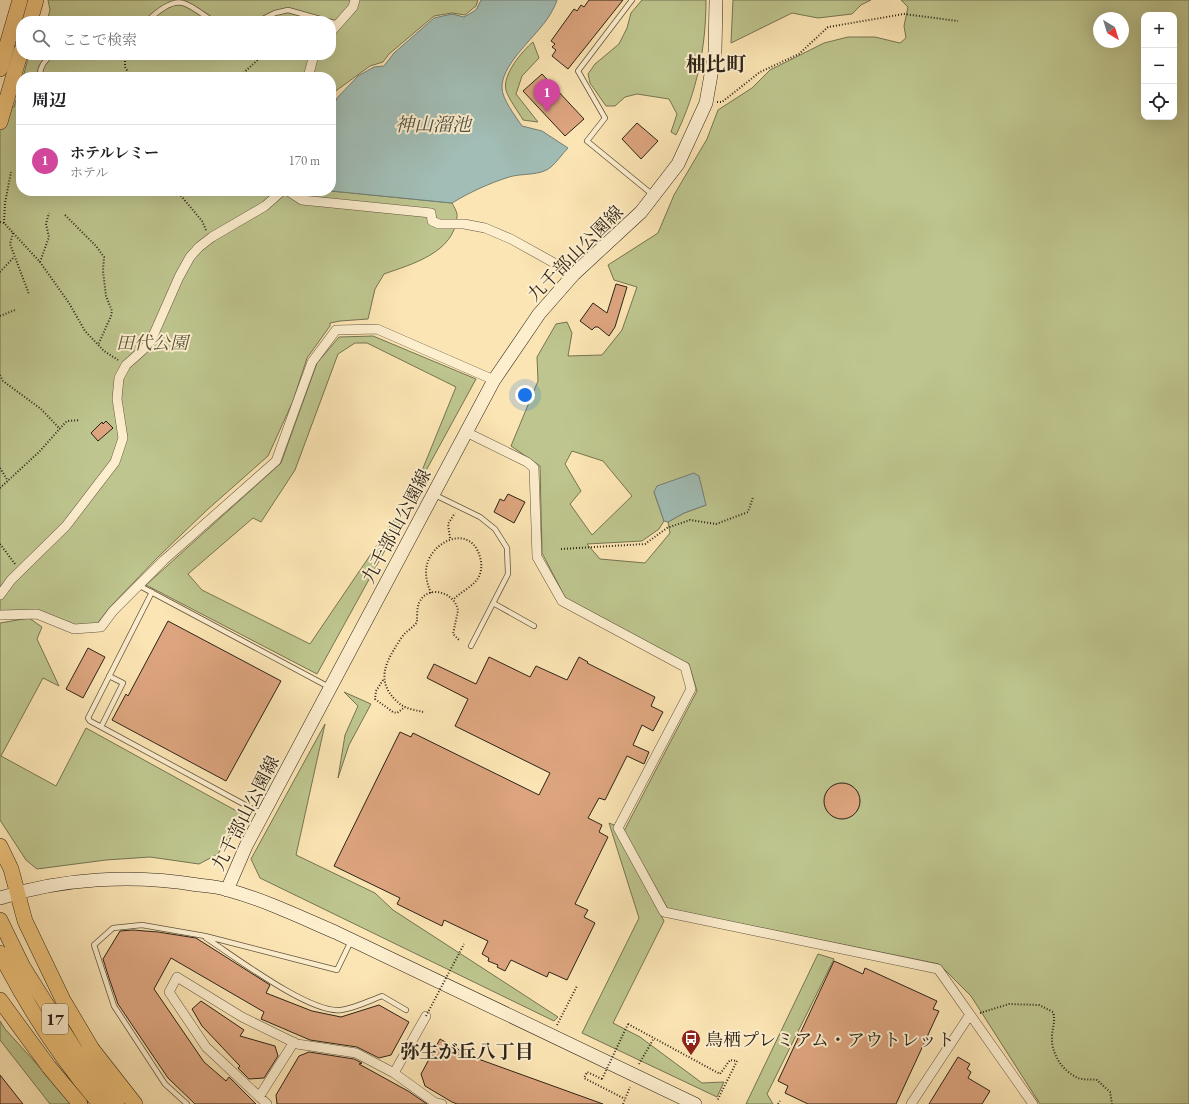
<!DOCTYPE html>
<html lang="ja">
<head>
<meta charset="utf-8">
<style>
	:root { --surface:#fff; --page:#f2f2f2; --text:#202124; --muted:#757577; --line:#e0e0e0; --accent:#1a73e8 }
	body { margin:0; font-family:"EB Garamond","Noto Serif JP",serif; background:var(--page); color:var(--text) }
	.controls { position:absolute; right:12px; top:12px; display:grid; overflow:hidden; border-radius:8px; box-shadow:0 4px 16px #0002 }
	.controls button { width:36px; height:36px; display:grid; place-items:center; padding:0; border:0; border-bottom:1px solid var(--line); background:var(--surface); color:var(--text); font:20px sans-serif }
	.compass { position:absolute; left:1093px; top:12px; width:36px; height:36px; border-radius:50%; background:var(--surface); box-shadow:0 4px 16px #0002; rotate:142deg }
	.you { position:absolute; left:525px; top:395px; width:14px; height:14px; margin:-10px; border:3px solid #fff; border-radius:50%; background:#1a73e8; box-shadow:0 0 0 6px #1a73e833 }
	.badge { display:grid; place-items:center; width:26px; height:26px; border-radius:50%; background:var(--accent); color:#fff; font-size:13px; font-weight:700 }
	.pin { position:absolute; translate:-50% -33px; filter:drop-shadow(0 1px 2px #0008) }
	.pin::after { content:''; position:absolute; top:21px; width:14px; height:12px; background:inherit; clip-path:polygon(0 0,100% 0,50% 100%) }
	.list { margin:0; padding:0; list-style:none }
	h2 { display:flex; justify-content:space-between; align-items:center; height:52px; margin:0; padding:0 16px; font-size:17px }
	h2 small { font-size:13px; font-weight:400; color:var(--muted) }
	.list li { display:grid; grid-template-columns:26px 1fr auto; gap:12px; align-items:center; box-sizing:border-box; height:72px; padding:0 16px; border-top:1px solid var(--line) }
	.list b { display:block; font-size:15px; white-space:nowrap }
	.list p { margin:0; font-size:13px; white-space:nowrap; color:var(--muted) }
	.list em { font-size:13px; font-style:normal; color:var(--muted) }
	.icon { flex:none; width:22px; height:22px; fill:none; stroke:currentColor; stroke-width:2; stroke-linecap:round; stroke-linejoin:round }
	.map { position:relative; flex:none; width:1189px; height:1104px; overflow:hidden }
	.search { position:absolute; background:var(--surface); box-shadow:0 4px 16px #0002; left:16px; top:16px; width:320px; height:44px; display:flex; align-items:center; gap:10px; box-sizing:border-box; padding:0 14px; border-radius:16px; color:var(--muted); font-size:15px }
	.panel { position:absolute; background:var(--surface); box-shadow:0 4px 16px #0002; left:16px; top:72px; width:320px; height:124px; border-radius:16px }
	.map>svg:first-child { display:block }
</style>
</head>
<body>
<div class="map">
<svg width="1189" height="1104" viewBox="0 0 1189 1104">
	<rect width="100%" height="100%" fill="#fce5b4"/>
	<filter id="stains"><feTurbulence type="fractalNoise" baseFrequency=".005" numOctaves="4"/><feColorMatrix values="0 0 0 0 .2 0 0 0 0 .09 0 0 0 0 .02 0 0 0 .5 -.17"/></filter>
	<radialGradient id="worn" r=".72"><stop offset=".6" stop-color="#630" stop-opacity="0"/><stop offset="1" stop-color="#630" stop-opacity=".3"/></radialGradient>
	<!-- green -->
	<path fill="#bec58e" stroke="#757452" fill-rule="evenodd" d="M48,0h430l-2,6 -11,9 -13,-2 -18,3 -45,38 -6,8 -13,4 -37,27 -2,8v-24h-308l6,-22h302v-34h-284l3,-11z
		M642,0h64c0,48 -9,91 -30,135l-5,-3 6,-18 -8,-15 -32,-5 -12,3 -10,9h-9l-16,-23 -2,-9 7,-10 24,-20 8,-16 4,-15z
		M733,0h138l-10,5 -9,9 -34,4 -26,-5 -61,30z
		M901,0h288v1104h-149l-69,-108 -32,-32 -271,-55 -44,-78 73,-140 -8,-27 -123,-65 -24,-46 -2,-87 -29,-20 27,-65 -1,-24 19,-33 11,-2 5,11 -4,23 34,-1 20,-25 15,-43 -23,-7 -6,-15 50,-32 16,-38 33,-56 11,-29 34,-22 18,-18 54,-27 24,-6h27l25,6 6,-5 -2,-12 4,-19zM1144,15h30v102h-30zM1099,18h24v24h-24zM572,451l31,10 29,35 -40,39 -22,-31 11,-13 -16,-27zM654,492l52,13 -22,8 -16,9 2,11 -25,30 -45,-4 -13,-15 55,-3 17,-12 5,-8z
		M533,42l6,16 -17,18 -6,18 22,28 -15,-2c-5,-9 -14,-20 -17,-30 -4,-15 16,-39 27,-48z
		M21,84v107h310l121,12c2,4 6,10 5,14 -3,36 -45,47 -73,57l-9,15 -7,30 -28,2 -10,2v3l-23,32 -14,43 -25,55 -61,54 -49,47 -48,50 -13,17 -24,1 -38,-15 -35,4v-510l14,3z
		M373,336l103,43 -66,121 46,-113 -89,-44h-12l-17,11 -43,116 -34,52 -8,-4 -65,56 14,16 108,54 84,-124 6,3 -83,151 -171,-89 135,-122 36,-100 22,-26z
		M29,618l13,9 -5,12 22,47 -16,-8 -42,78 55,30 30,-58 156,86 -24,40 -19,10 -49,-7 -44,3 -69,9 -11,-9 -26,-40v-197z
		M344,692l27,12 -22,41 -11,33 7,-43 13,-29z
		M325,724l-29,131 79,38 18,17 165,107 -4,4 -294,-143 -9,-19z
		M609,823l5,2 50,96 -51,102 27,14 62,46 22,-1 -7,15 -135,-64 57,-115z
		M818,954l16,5 -67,135 6,10h-27z
		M0,1021l5,8 68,75h-23l-50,-64z"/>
	<!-- water -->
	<path fill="#a1bdb5" stroke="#727f76" d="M481,0h76c-3,9 -9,19 -16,27 -11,14 -40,40 -39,61 0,11 14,29 20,38l20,5 26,17c-6,6 -11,14 -17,19 -10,9 -29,6 -42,10 -19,6 -39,15 -57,26l-121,-12v-78l6,-15 21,-22 16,-9 10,-1 10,-13 40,-35 18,-4 12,3 12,-7z
		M694,473l5,3 7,29 -22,8 -16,9 -4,-1 -10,-29 3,-6z"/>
	<!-- building -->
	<path fill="#dda57f" stroke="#2c2317" d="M589,0h34l-55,69 -16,-13 4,-6 -4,-3 3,-3 -4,-3 23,-32 3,2 4,-6 3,2z
		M542,74l42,45 -19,17 -42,-45z
		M637,123l21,18 -17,18 -19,-20z
		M616,284l11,3 -12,40 -6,9 -11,-9h-3l-3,3 -12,-9 13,-18 14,10z
		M106,421l7,7 -15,13 -7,-8 11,-11 1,2z
		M508,494l17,8 -11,21 -20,-11 6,-13 4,2z
		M168,621l113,60 -55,100 -114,-61 14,-26 2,2z
		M88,648l17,9 -22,41 -17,-9z
		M489,657l41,20 6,-11 31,14 12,-23 9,5 -1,1 68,34 -4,9 12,6 -10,19 -11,-6 -9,20 16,7 -5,12 -17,-8 -22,44 -6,-2 -11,20 14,7 -3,7 9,5 -33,67 13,6 -4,7 11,6 -28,57 -18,-8 -2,5 -36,-17 -6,11 -8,-4 1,-2 -10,-4 1,-3 -7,-4 6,-13 -44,-21 -2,6 -45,-22 3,-6 -66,-32 66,-134 11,5 2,-4 126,62 11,-22 -95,-47 13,-27 -41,-21 7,-14 42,20z
		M824 801a18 18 0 1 1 36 0a18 18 0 1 1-36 0Z
		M133,930l25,2 38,6 74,47 -4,8 46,18 29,6 38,-12 30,17 -18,33 -12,3 -22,-11 -47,-7 -49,-21 3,-7 -93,-54 -17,31 50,73 22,19 3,-4 27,27h-61l-27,-26 -50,-74 -9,-26 -6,-19 17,-28z
		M834,961l29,13 2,-6 72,33 -4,8 6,2 -43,93h-88l-23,-11 3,-7 -10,-5z
		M201,1001l43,29 -4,6 35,10 3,10 -14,22 -15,1 -11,-11 2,-2 -2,-2 -36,-38 -10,-17z
		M440,1039l30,17 133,48h-146l-5,-2 -27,-16 -4,-12z
		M309,1052l45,7 8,4 -3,1 49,27 19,13h-150l-1,-9 23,-39z
		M958,1057l12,7 -3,5 4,3 -3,6 22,13 -8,13h-53z
		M0,1075l23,29h-23z"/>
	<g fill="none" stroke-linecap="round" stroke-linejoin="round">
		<defs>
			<path id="lane" d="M632,0l-54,71 27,47 -18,23 66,54
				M147,21c9,-8 23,-21 36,-18 8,2 22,13 30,18
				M259,21l16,-8 13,-3 50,14
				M40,77c-1,-10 5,-16 11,-22
				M435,495l45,22 15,12 12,19 1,26 -37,72
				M138,585l191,102
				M152,592l-64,126 2,3 172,93
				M493,603l41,23
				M101,727l22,-44 -14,-7
				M206,938c28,18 104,76 135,72 14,-2 28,-9 41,-14l24,14
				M187,1104l-22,-20 -51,-78 -20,-61 19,-17 29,-3 63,11 132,34 14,-29"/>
			<path id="street" d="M331,32l22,-25 2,-7
				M308,77l6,-22
				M288,191l14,9 129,13 1,8 7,3h25l21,4 26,11 63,35
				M466,432l61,30 7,6 3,89 25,44 123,66 6,22 -73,139 46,84 274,57 95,135
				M0,595l11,-15 55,-54 49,-64 8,-24 -6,-39 2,-21 7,-13 19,-17 8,-12 26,-59 11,-20 9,-10 13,-10 53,-31 17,-15
				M0,615l37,-1 37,15 27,-2 12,-16 51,-51 112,-99 36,-99 24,-32 41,-1 117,51
				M394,1073l32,-57
				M259,1097l35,-55
				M267,1104l-61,-57 -37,-55 8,-15 65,40 55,27 59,9 38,20 40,29 8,2
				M911,1104l58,-88"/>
			<path id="secondary" d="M227,890l19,-44 248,-466 45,-66 35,-40 67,-62 37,-48 28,-61 9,-51 1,-52
				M0,898c63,-20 133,-24 198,-13 10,1 21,2 30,5 37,10 72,27 107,42l360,172"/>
			<path id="primary" d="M30,21l6,-21
				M0,69l20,-69
				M0,122l21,-71
				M0,846l11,23 14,52 38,79 29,49 43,55
				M0,920l23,47 52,83 42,54
				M0,953c27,53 61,106 100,151
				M0,1000l49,67 31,37"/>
		</defs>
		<!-- lane casing -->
		<use href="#lane" stroke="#60543e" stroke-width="6"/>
		<!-- street casing -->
		<use href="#street" stroke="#60543e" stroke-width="10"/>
		<!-- secondary casing -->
		<use href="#secondary" stroke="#2c2317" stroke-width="14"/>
		<!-- primary casing -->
		<use href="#primary" stroke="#2c2317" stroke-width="16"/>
		<!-- path -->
		<path stroke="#2c2317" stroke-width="2" stroke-dasharray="1 2" stroke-linecap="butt" d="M125,55v12l6,10
			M239,77l24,-22
			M717,102h5l38,-30 39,-18 29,-27 76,-13 54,7
			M177,191l25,30 4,9
			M65,215l31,31 8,11 -1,14 3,25 6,15 -1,5 -13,29
			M0,222l4,1 36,39 29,41 16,28 19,20 14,9
			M4,223l1,-20 6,-31
			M13,233l-3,11 19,50
			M40,262l9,-25 -3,-13 3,-11
			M0,272l14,-15
			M0,316l15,-6
			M0,375l3,6 38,28 19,20
			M0,468l8,13
			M0,488l39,-36 24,-27 4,-4 13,-1
			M450,538l-2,-14 7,-11
			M0,544l15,20
			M561,549l84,-5 22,-16 23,-8 26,4 32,-12 5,-15
			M431,593c-3,-7 -5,-14 -5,-21 0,-29 44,-51 54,-15 2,7 2,15 -2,21 -4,8 -18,14 -25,22
			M383,680l-7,11 -1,8 18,13 4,1 8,-6
			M423,712c-7,-2 -17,-3 -23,-8 -27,-22 -14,-43 2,-67 4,-6 11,-9 15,-15 0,-6 0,-14 2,-19 9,-20 37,-10 39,8l-5,23 7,7
			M980,1013l29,-9 30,1 14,7c3,10 -1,16 -1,25 -1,16 10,34 26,41 5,2 13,1 19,2l13,12 2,12
			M628,1024l92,50 10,-14 7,1 -20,40
			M557,1025l20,-39
			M639,1064l15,-26
			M602,1079l-15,-7 -3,6 41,21
			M623,1104l7,-17
			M778,1104l2,-3"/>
		<!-- lane -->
		<use href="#lane" stroke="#fdeece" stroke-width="4.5"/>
		<!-- street -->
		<use href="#street" stroke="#fdeece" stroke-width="9"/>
		<!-- secondary -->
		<use href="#secondary" stroke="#fdeece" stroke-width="13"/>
		<!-- primary -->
		<use href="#primary" stroke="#eec27a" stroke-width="15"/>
		<!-- path-bridge -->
		<path stroke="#2c2317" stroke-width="2" stroke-dasharray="1 2" stroke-linecap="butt" d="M426,1016l38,-72
			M602,1079l26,-55"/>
	</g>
	<!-- icons -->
	<defs>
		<symbol id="bus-pin" viewBox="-11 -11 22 30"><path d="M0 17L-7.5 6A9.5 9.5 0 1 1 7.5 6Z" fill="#8f2418" stroke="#fdeece"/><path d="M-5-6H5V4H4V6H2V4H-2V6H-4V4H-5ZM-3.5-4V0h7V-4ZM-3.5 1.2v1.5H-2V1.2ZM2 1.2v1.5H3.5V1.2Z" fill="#fff"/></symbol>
	</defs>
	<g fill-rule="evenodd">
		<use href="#bus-pin" x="680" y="1028" width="22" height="30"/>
	</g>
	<g text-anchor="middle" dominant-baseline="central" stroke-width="4" stroke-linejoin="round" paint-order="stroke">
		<!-- shield labels -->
		<rect fill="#fdeece" stroke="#6b604e" stroke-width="1" x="42" y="1004" width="26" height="30" rx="3"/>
		<g font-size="17" font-weight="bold" fill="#2c2317">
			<text x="55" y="1019">17</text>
		</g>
		<!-- street labels -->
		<g font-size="18" fill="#2c2317" stroke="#fdeece">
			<text transform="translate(575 253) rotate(-45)">九千部山公園線</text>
			<text transform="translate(396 526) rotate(-62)">九千部山公園線</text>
			<text transform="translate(245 813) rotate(-63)">九千部山公園線</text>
		</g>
		<!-- park labels -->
		<g font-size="18" font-style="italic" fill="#58543b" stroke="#fdeece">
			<text x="152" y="342">田代公園</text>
		</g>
		<!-- poi labels -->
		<g font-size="18" fill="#2c2317" stroke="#fdeece" text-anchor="start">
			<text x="705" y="1039">鳥栖プレミアム・アウトレット</text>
		</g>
		<!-- water labels -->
		<g font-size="19" font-style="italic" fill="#4f5146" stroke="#fdeece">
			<text x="433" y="124">神山溜池</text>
		</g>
		<!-- neighbourhood labels -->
		<g font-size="19" font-weight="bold" fill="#2c2317" stroke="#fdeece">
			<text x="467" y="1051">弥生が丘八丁目</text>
		</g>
		<!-- quarter labels -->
		<g font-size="20" font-weight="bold" fill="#2c2317" stroke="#fdeece">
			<text x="716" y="64">柚比町</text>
		</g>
	</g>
	<rect width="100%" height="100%" filter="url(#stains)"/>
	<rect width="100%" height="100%" fill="url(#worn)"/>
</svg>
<div class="controls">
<button>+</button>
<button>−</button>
<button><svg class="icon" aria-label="locate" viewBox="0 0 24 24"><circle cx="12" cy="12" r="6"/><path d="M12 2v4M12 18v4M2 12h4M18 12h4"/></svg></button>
</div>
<svg class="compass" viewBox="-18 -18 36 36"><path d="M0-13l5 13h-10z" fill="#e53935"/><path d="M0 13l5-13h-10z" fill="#757577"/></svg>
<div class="you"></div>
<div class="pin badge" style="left:547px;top:112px;background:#d1479c">1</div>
<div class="search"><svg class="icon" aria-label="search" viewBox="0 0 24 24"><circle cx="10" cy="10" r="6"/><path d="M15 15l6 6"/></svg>ここで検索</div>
<section class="panel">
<h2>周辺<small></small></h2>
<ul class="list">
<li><span class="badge" style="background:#d1479c">1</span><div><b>ホテルレミー</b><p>ホテル</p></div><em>170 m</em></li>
</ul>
</section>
</div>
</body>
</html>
